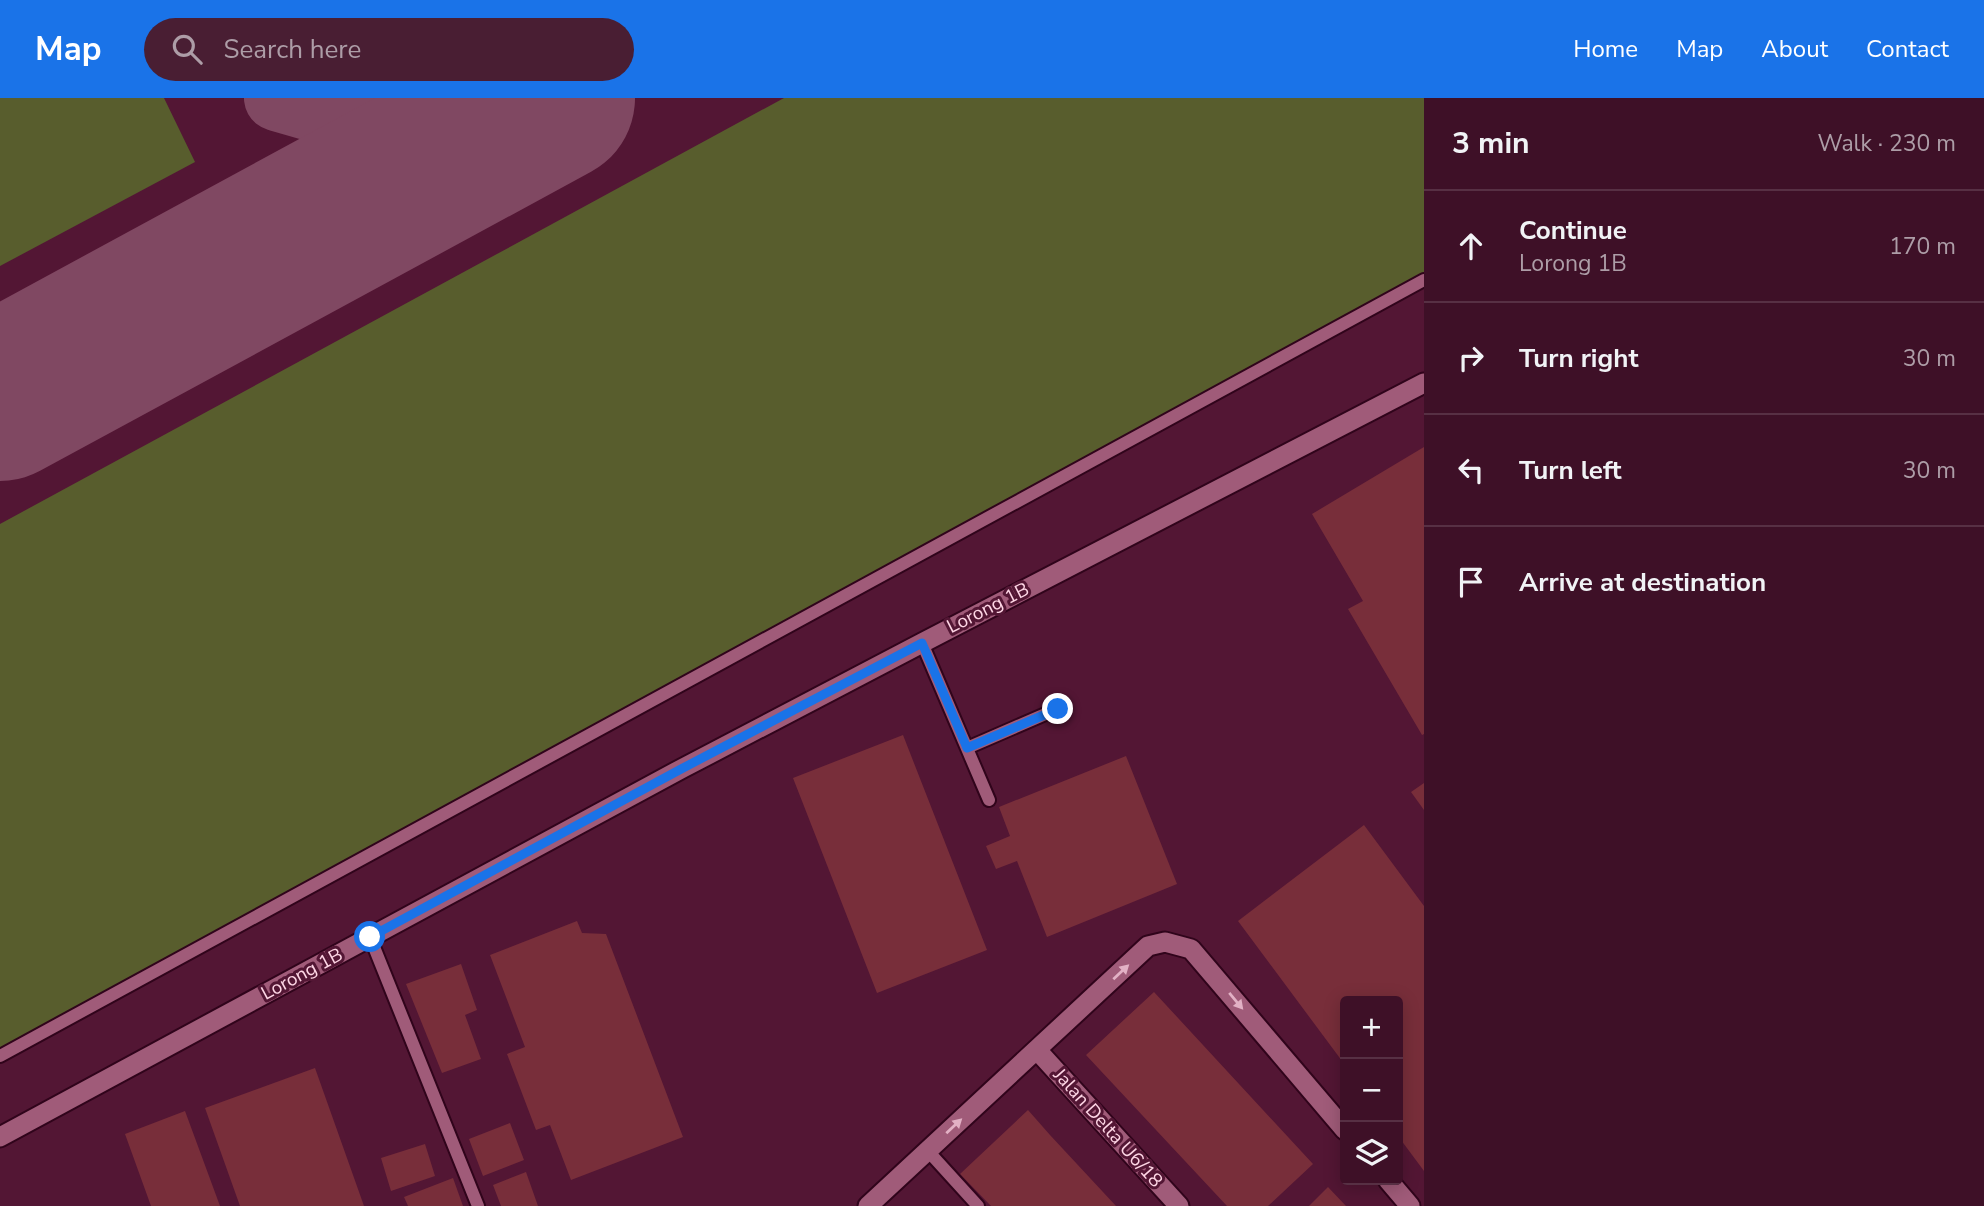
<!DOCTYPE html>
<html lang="en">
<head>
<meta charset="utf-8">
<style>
	:root { --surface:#3e1027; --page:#491e33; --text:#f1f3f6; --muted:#ad9da7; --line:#573044; --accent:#1a73e8 }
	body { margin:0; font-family:"Nunito Sans",sans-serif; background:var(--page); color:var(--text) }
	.controls { position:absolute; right:21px; bottom:21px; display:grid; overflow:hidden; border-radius:7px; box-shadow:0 4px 18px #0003 }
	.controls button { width:63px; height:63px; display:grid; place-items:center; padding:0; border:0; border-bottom:2px solid var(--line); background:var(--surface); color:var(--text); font:35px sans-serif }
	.stop { position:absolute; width:21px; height:21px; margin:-16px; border:5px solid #1a73e8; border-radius:50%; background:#fff }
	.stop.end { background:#1a73e8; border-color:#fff; box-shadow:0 2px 7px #0008 }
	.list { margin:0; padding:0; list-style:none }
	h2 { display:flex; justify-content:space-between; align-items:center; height:91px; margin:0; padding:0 28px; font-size:30px }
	h2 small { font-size:23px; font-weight:400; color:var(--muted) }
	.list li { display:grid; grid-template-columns:46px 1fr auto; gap:21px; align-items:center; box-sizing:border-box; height:112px; padding:0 28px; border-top:2px solid var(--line) }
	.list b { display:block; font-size:26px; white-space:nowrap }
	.list p { margin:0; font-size:23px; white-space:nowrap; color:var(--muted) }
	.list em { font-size:23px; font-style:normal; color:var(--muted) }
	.icon { flex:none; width:38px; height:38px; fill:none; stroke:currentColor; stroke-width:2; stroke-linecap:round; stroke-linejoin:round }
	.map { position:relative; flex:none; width:1424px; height:1108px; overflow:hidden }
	header { display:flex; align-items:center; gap:42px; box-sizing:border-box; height:98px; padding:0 35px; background:var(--accent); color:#fff }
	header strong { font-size:33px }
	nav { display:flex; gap:38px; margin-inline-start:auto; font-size:24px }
	.search { width:490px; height:63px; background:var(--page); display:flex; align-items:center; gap:18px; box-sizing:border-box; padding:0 24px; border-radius:38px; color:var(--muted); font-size:26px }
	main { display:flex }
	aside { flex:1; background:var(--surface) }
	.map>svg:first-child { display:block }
</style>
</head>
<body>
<header>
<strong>Map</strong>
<div class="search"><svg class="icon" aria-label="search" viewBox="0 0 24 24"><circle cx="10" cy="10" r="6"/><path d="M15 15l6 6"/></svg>Search here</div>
<nav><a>Home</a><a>Map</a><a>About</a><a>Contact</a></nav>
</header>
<main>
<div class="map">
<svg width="1424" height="1108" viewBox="0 0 1424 1108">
	<rect width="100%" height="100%" fill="#531634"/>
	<!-- green -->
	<path fill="#585d2d" d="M0,0h164l31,64 -195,104z
		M784,0h640v188l-1424,764v-526z"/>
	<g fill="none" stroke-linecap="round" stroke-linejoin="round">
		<!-- taxiway -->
		<path stroke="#804862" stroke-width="66" d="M277,0c31,9 73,22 105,23 52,1 104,-9 155,-16"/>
		<!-- runway -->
		<path stroke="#804862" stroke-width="168" d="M0,299l551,-299"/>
	</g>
	<!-- building -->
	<path fill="#782e3a" d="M1424,349v287l-2,1 -74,-126 15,-8 -51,-87z
		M903,637l84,215 -110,43 -84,-215z
		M1126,658l51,128 -130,53 -30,-76 -21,8 -10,-23 24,-10 -11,-29z
		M1424,685v27l-13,-18z
		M1364,727l60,81v265l-26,-35v-135h-53v64l-107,-144z
		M577,823l5,12 24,1 77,203 -112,43 -21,-55 -14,5 -29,-76 18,-7 -35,-92z
		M461,866l16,46 -12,5 16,44 -39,14 -36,-89z
		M1154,894l159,172 -45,42h-41l-141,-151z
		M315,970l49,138h-124l-35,-98z
		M1028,1012l22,25 66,71h-125l-31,-32z
		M185,1013l35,95h-69l-26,-72z
		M510,1025l14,37 -41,16 -14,-37z
		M425,1046l10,32 -44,15 -10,-33z
		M526,1074l12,34h-37l-8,-21z
		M453,1080l10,28h-55l-4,-9z
		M1328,1089l18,19h-37z"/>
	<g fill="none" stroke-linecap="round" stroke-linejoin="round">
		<defs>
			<path id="service" d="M922,545l67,157
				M967,650l90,-39
				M370,839l108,269
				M0,958l1424,-776
				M928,1053l50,55"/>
			<path id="minor" d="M1037,952l142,156
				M0,1039l683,-369 239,-125 502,-260
				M1388,1082l22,26
				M868,1108l280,-260 17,-4 26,7 154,181"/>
		</defs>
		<!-- service casing -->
		<use href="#service" stroke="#30041b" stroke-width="16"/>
		<!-- minor casing -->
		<use href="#minor" stroke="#30041b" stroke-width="23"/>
		<!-- service -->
		<use href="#service" stroke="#a05b79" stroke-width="12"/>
		<!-- minor -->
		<use href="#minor" stroke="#a05b79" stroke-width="19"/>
	</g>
	<!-- one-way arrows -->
	<defs><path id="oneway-solid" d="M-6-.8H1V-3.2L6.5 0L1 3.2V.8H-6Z" transform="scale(1.75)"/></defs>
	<g fill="#e2b1c5">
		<use href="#oneway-solid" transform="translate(1121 874) rotate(-43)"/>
		<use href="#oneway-solid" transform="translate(1236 903) rotate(50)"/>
		<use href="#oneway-solid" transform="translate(954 1028) rotate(-43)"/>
	</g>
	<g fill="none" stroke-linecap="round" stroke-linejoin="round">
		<!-- route -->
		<path stroke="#1a73e8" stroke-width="9" d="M370,839l313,-169 239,-125 45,105 91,-39"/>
	</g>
	<g text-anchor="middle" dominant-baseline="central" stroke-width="6" stroke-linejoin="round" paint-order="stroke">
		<!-- street labels -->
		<g font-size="19" fill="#fed6e5" stroke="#531634">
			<text transform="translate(988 510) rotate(-27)">Lorong 1B</text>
			<text transform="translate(302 876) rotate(-28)">Lorong 1B</text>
			<text transform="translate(1108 1030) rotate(48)">Jalan Delta U6/18</text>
		</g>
	</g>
</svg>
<div class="controls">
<button>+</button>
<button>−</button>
<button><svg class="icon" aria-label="layers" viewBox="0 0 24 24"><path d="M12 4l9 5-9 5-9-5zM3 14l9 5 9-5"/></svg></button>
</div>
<div class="stop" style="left:370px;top:839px"></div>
<div class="stop end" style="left:1058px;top:611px"></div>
</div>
<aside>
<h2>3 min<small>Walk · 230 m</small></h2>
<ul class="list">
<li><svg class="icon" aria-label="ahead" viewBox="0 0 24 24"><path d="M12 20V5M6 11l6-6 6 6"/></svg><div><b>Continue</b><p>Lorong 1B</p></div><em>170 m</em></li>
<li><svg class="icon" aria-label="right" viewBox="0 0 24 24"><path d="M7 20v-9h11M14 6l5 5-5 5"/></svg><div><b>Turn right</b></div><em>30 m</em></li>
<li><svg class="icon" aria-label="left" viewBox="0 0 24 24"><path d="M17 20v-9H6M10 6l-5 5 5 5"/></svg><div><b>Turn left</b></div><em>30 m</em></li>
<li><svg class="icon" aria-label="arrive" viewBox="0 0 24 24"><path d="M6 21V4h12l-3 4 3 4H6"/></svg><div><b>Arrive at destination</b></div></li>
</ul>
</aside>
</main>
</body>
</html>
